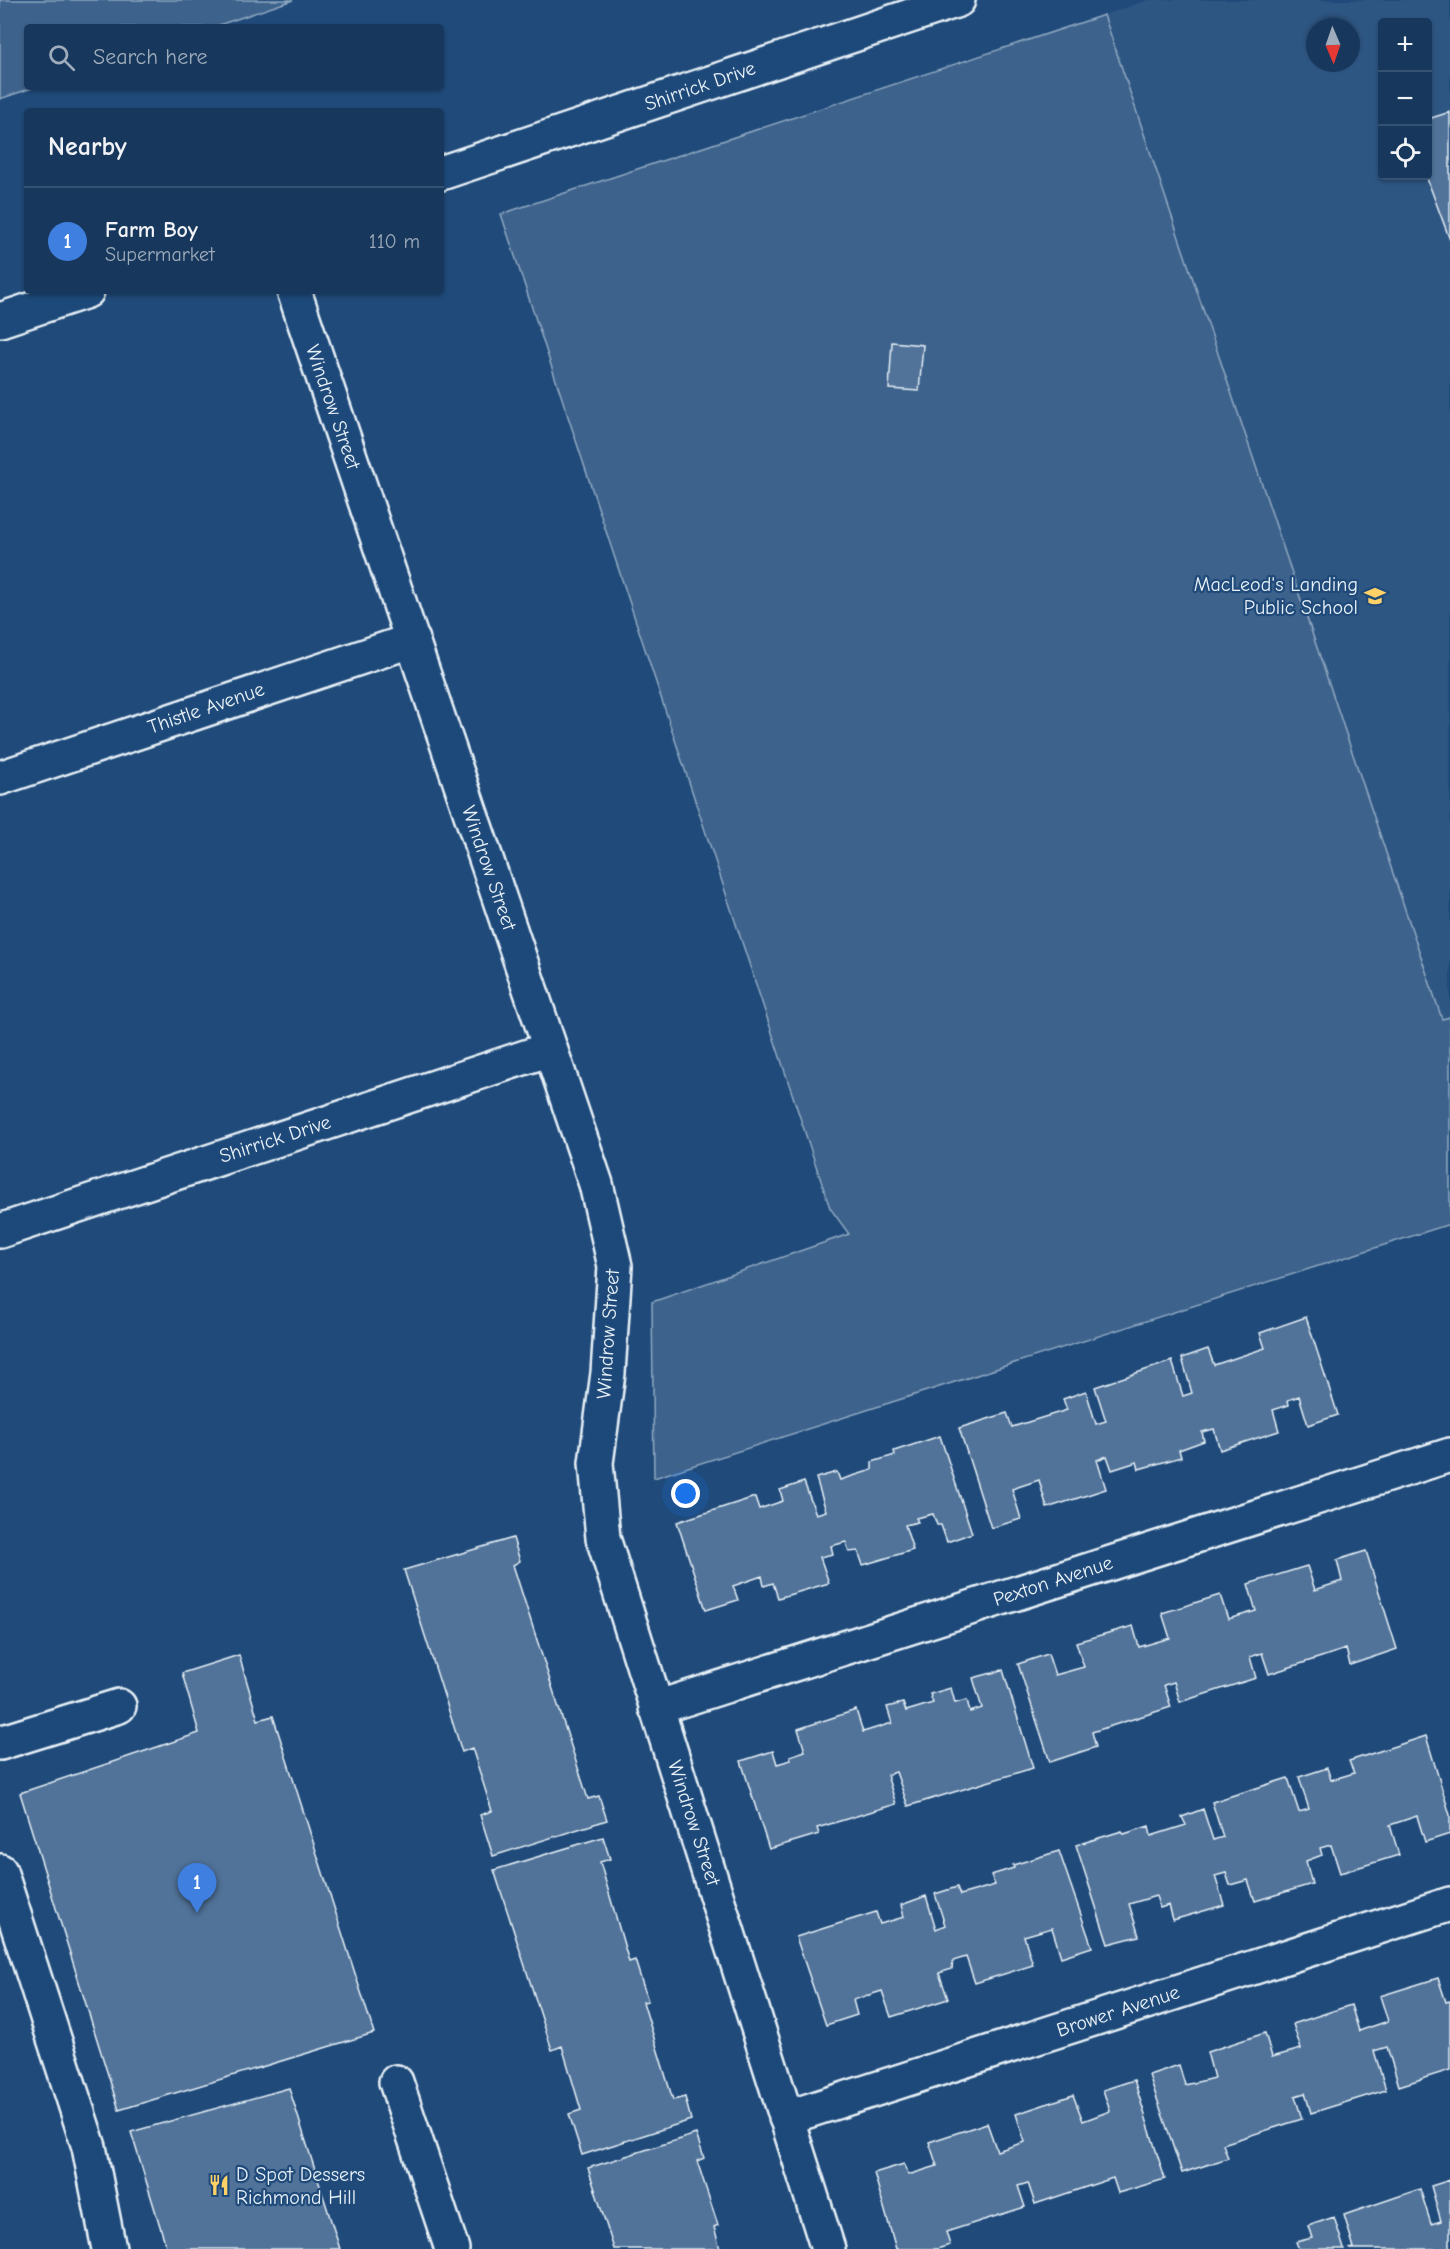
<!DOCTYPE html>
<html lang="en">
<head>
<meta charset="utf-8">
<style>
	:root { --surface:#17385c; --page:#244365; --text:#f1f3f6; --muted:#9eacbb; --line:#365272; --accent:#bca0f2 }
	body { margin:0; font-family:"Comic Neue",sans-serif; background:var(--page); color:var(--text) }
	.controls { position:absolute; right:18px; top:18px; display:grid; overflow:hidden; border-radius:6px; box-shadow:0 2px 4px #0004 }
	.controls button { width:54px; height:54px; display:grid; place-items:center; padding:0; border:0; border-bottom:2px solid var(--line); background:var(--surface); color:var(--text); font:30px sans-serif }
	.compass { position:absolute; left:1306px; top:18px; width:54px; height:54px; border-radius:50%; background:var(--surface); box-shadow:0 2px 4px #0004; rotate:178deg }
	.you { position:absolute; left:686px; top:1494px; width:21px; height:21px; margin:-15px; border:4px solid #fff; border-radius:50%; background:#1a73e8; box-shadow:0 0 0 9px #1a73e833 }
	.badge { display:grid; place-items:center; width:39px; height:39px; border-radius:50%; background:var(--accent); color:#fff; font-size:20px; font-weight:700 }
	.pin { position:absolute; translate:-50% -50px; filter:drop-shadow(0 2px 3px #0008) }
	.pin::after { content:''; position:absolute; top:32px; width:21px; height:18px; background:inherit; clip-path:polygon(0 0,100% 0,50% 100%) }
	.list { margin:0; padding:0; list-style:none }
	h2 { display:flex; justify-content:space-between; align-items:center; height:78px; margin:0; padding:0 24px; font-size:26px }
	h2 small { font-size:20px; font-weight:400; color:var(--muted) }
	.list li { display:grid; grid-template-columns:39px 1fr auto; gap:18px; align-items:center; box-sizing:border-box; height:108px; padding:0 24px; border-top:2px solid var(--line) }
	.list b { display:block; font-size:22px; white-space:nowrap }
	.list p { margin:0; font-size:20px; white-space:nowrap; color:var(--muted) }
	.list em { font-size:20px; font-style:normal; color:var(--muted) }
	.icon { flex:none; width:33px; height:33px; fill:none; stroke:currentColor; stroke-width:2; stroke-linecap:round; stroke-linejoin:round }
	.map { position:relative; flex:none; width:1450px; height:2249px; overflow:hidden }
	.search { position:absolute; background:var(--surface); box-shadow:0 2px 4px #0004; left:24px; top:24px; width:420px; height:66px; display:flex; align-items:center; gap:15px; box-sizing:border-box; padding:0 21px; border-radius:6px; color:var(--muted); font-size:22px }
	.panel { position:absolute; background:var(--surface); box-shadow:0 2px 4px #0004; left:24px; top:108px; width:420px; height:186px; border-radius:6px }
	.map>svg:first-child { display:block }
</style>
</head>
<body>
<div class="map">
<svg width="1450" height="2249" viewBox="0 0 1450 2249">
	<rect width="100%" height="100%" fill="#1f4a7a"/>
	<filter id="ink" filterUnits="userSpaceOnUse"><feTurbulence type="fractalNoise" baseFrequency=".0167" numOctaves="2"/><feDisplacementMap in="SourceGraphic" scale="12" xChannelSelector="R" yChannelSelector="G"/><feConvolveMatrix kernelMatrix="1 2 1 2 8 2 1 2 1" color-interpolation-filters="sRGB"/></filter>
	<g filter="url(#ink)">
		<!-- built -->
		<path fill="#2e5683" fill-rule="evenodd" d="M1148,0h302v1017l-8,2 -338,-1004zM1382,22h46v154h-46zM1315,27h36v36h-36z"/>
		<!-- green -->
		<path fill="#3c628c" stroke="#92aac2" stroke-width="1.5" d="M0,0h293l-80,27h-186v60h8l-35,12z
			M1104,15l338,1004 8,-2v207l-796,254 -2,-176 197,-68 -19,-26 -329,-994z"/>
		<!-- building -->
		<path fill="#517399" stroke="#e8f1f8" stroke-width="1.5" d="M1450,112v128l-24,-64 2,-57z
			M892,342l31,3 -4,46 -30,-2z
			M1306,1317l32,98 -30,10 -9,-29 -11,4 1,5 -16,5 6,21 -59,19 -6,-21 -12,3 2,9 -25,9 2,7 -42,12 -2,-7 -25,8 -5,-14 -10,4 9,29 -59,19 -8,-28 -27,9 9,30 -30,9 -32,-100 48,-15 5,14 55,-17 -4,-11 23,-8 10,33 10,-3 -11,-34 77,-26 11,35 9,-3 -10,-35 26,-9 6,16 51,-17 -5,-15z
			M940,1436l32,97 -25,9 -6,-17h-4l-4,-11 -17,4 2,4 -13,3 8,25 -50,15 -5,-14 -9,1 -3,-10 -15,4 2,8 -13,3 9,26 -51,15 -5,-15 -9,3 -2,-10 -29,10 5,14 -32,10 -29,-88 78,-25 4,12 24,-8 -3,-11 24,-8 12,32 10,-3 -10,-33 21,-6 3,8 32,-10v-8l23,-7 -1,-4z
			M513,1538l7,23 -7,4 75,234 11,-3 8,24 -114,36 -13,-41 12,-4 -20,-63 -10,4 -58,-182z
			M1366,1551l31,98 -47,16 -4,-16 -77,25 -7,-21 -12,4 6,21 -76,24 -6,-20 -10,3 7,22 -79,25 4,15 -46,15 -32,-98 30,-10 7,21 29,-8 -8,-25 57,-16 6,21 31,-9 -8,-25 58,-18 8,24 28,-8 -8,-27 59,-18 8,24 27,-9 -5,-21z
			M239,1655l19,65 15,-4 101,317 -255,77 -99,-317 179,-60 -17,-60z
			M1003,1670l30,98 -125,38 -12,-34 -9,3 9,29 -79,24 2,6 -50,15 -28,-88 32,-10 4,13 14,-4 -1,-4 15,-5 -7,-22 58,-19 7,22 29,-9 -5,-16 16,-4 3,8 27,-8 -3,-9 21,-6 4,15 12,-3 3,12 12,-4 -9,-30z
			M1426,1736l24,79v19l-25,8 -8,-26 -27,9 9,30 -59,18 -9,-28 -11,3 2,7 -16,6 6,23 -57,17 -7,-21 -18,5 -4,-12 -11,3 9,29 -51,15 -4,-15 -9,3 -4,-12 -27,8 10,32 -31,8 -32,-99 46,-14 2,3 25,-8 2,10 35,-11 -4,-8 21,-8 10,31 10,-3 -11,-35 76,-24 11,34 10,-3 -10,-32 28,-9 4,12 23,-7 -5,-12z
			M603,1837l7,22 -10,3 29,100 6,-2 13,41 -5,1 30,98 12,-3 6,23 -109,35 -13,-41 12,-4 -19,-64 -10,4 -58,-180z
			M1059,1851l33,96 -31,10 -9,-29 -28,8 9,29 -58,18 -9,-26 -13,4 -1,8 -13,4 9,26 -57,18 -9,-26 -29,9 4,15 -31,10 -30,-88 80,-25 4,12 24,-7 -3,-12 25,-9 10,33 9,-4 -10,-31 22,-7 3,8 35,-10 -4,-10 23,-7 -1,-3z
			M1438,1978l8,24 4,-1v69l-51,16 -12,-39 -13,4 12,39 -75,23 -6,-20 -10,3 7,23 -79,25 5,14 -46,15 -33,-98 30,-10 6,20 29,-7 -7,-26 58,-19 7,24 29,-8 -8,-25 58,-19 8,26 29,-10 -8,-25z
			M1134,2080l31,99 -47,14 -5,-15 -78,26 -7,-21 -10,3 7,21 -79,25 4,13 -13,4h-41l-22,-76 30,-9 4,11 29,-9 -8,-24 58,-19 10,28 28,-9 -9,-28 57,-19 10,26 27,-10 -7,-21z
			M289,2088l51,161h-173l-36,-117z
			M696,2134l8,24 -7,3 21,64 -4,2 6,22h-106l-26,-81z
			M1450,2180v69h-101l5,-1 -10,-33 76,-26 11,35 10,-3 -10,-35z
			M1334,2217l10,32h-45l-3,-7 16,-4 -4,-12z"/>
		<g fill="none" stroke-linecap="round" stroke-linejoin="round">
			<defs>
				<path id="minor" d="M441,173l517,-173
					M294,291l302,893 19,82 -7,107 -12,90 7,75 225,711
					M0,320l87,-29
					M0,778l413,-138
					M0,1231l550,-182
					M656,1708l794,-253
					M0,1743l119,-37
					M0,1871l89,276 20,102
					M396,2082l56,167
					M786,2118l664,-214"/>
			</defs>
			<!-- minor casing -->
			<use href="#minor" stroke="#e8f1f8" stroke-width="38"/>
			<!-- minor -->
			<use href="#minor" stroke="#1f4a7a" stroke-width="33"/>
		</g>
	</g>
	<!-- icons -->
	<defs>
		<symbol id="school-bare" viewBox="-9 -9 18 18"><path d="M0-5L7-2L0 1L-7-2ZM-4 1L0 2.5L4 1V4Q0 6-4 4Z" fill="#ffd166" stroke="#1f4a7a" stroke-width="2.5" paint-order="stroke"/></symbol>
		<symbol id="restaurant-bare" viewBox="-9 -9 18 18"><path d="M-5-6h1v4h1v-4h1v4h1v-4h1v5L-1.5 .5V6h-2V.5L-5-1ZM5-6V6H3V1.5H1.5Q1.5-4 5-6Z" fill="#ffd166" stroke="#1f4a7a" stroke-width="2.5" paint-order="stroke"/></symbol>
	</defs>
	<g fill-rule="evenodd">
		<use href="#school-bare" x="1360" y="581" width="30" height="30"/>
		<use href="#restaurant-bare" x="204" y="2170" width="30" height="30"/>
	</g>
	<g text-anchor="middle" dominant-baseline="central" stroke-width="4.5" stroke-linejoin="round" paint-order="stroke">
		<!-- street labels -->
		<g font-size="20" fill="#e8f1f8" stroke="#1f4a7a">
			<text transform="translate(700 86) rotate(-19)">Shirrick Drive</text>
			<text transform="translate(333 407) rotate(71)">Windrow Street</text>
			<text transform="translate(206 708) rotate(-19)">Thistle Avenue</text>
			<text transform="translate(489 868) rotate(71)">Windrow Street</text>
			<text transform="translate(275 1139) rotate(-18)">Shirrick Drive</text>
			<text transform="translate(608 1334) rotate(-86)">Windrow Street</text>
			<text transform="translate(1053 1581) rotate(-18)">Pexton Avenue</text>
			<text transform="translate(694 1823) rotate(72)">Windrow Street</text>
			<text transform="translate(1118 2011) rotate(-18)">Brower Avenue</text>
		</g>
		<!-- poi labels -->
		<g font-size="20" fill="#e8f1f8" stroke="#1f4a7a" text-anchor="end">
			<text x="1358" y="584">MacLeod's Landing<tspan x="1358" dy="23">Public School</tspan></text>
			<text x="236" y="2174" text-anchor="start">D Spot Dessers<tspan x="236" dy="23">Richmond Hill</tspan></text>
		</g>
	</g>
</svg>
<div class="controls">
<button>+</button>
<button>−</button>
<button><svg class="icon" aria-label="locate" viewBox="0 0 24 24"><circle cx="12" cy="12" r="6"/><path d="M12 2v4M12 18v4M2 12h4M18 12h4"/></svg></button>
</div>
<svg class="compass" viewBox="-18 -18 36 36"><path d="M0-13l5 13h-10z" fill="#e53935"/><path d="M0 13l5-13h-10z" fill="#9eacbb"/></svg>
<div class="you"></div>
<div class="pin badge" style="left:197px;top:1913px;background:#3f7fe0">1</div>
<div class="search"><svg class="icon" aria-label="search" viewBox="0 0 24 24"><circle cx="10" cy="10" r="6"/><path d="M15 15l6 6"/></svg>Search here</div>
<section class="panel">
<h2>Nearby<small></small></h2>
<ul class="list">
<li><span class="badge" style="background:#3f7fe0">1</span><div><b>Farm Boy</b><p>Supermarket</p></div><em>110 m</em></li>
</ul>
</section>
</div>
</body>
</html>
